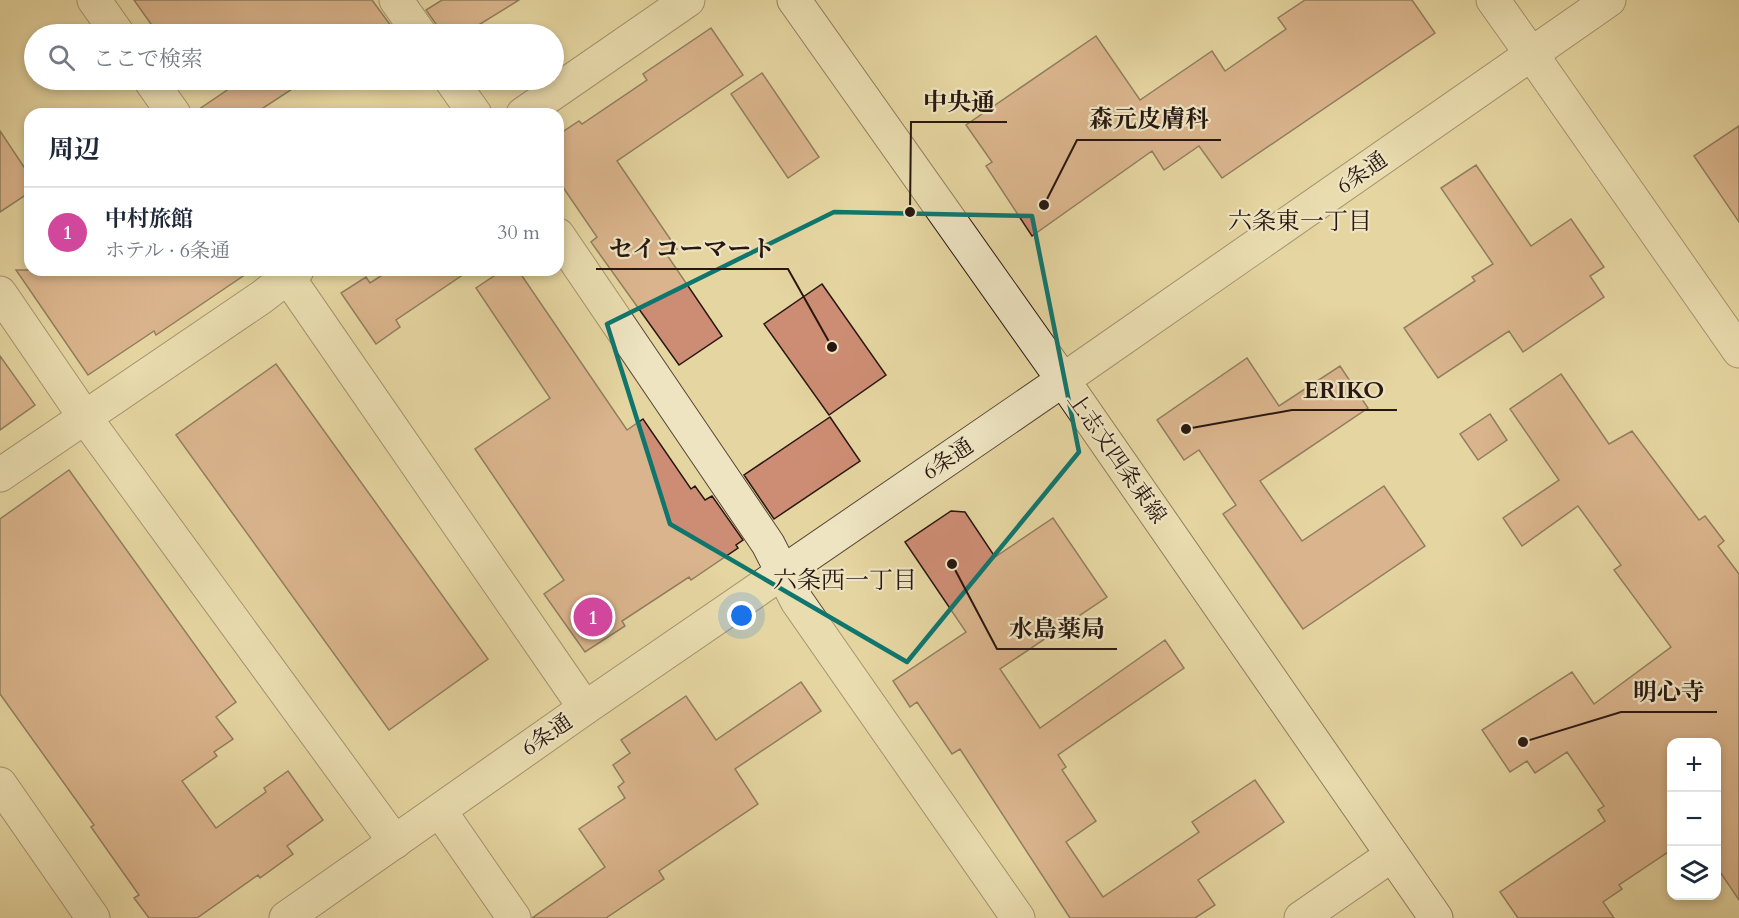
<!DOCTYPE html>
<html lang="ja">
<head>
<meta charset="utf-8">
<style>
	:root { --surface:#fff; --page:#f6f6f7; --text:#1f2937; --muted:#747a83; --line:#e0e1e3; --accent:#0f766e }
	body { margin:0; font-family:Cardo,"Noto Serif JP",serif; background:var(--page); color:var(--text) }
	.controls { position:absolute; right:18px; bottom:18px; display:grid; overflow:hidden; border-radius:12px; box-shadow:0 3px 9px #0003 }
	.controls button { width:54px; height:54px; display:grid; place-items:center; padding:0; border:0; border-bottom:2px solid var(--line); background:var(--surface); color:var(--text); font:30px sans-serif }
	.you { position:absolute; left:742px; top:616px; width:21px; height:21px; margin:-15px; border:4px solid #fff; border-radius:50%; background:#1a73e8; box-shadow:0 0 0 9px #1a73e833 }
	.badge { display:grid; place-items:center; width:39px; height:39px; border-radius:50%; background:var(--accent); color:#fff; font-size:20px; font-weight:700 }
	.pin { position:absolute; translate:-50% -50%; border:3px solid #fff; box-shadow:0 2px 6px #0006 }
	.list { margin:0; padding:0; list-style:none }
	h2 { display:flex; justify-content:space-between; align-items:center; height:78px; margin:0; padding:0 24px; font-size:26px }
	h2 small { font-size:20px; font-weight:400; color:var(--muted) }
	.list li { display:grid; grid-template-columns:39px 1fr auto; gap:18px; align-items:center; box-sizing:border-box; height:90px; padding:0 24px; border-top:2px solid var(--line) }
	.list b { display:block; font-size:22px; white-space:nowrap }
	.list p { margin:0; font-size:20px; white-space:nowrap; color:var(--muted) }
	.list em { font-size:20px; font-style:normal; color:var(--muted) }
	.icon { flex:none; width:33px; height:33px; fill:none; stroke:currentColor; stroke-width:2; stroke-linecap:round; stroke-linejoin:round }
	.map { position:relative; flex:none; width:1739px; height:918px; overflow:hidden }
	.search { position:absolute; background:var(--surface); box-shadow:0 3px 9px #0003; left:24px; top:24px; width:540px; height:66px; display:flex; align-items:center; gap:15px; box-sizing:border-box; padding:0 21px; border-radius:33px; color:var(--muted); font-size:22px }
	.panel { position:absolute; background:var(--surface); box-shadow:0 3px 9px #0003; left:24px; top:108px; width:540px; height:168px; border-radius:18px }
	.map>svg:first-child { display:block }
</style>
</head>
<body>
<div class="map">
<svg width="1739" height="918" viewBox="0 0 1739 918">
	<rect width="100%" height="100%" fill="#e5d5a1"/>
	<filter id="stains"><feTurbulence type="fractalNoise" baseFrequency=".00333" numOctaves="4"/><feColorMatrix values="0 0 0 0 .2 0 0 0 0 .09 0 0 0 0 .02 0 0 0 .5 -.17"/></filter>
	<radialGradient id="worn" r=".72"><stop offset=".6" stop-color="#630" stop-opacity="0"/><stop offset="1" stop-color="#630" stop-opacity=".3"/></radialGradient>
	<!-- building -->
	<path fill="#cd8d74" stroke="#281711" stroke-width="1.5" d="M134,0h238l25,34h-239z
		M442,0h77l-55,34h-26l-2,-10 -10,-14z
		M1305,0h107l23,33 -213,145 -23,-32 -35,24 -12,-19 -120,85 -46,-70 6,-4 -26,-37 130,-89 44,64 72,-49 13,20 61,-42 -8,-11z
		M711,28l32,47 -126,86 60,88 -10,6 55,81 -43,29 -88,-123 6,-5 -39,-57v-45l21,-14 3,3 65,-44 -4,-6z
		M762,73l57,84 -31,21 -57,-84z
		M242,80h64l-52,34h-62z
		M1739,126v96l-45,-66z
		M0,131l30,45v16l-30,20z
		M1476,165l55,81 40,-27 33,48 -14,9 14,21 -81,55 -14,-21 -71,47 -34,-50 71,-47 -3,-4 21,-13 -52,-76z
		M16,270h236l-96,65 -2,-4 -66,44z
		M390,270h80l-74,50 4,7 -24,17 -35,-51 25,-16 4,6z
		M503,270h15l109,160 16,-11 48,70 4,-3 10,14 7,-4 31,44 -7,5 2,3 -47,32 -2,-3 -67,44 3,5 -40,26 -41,-58 20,-14 -89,-131 75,-51 -74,-110z
		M822,284l64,91 -57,40 -65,-91z
		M0,356l35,49 -35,25z
		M1247,358l32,48 61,-40 28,42 -108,73 42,60 82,-55 41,60 -122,83 -80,-115 13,-9 -37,-55 -15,10 -27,-40z
		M276,364l212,295 -99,71 -213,-295z
		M1561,374l48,70 23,-13 67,89 6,-4 19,25 -6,5 21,28v326l-23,-34v-124h-45v108l-52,35 3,4 -19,13 11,16h-96l-18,-26 105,-71 -7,-11 6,-4 -37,-54 -32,21 -8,-12 -17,11 -28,-42 90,-58 22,32 77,-57 -57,-77 7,-5 -43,-59 -56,40 -19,-28 56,-38 -49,-71z
		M1490,414l17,26 -29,20 -18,-26z
		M830,417l30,44 -86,58 -30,-44z
		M69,470l167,232 -20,15 17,22 -19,13 3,4 -35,25 34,47 50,-36 -2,-4 24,-17 35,49 -36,26 6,8 -33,24 -2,-3 -61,43h-48l-15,-20 5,-3 -48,-68 3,-2 -94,-131v-175z
		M951,511l14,1 30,45 58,-39 54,79 -107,72 40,59 125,-88 19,28 -126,87 8,12 -4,3 34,51 -30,21 37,55 96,-65 -7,-10 63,-42 29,42 -86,58 17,25 -20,13h-125l-110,-169 -8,5 -35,-52 -7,5 -17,-26 73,-49 -61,-90z
		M801,682l20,29 -86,58 23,35 -99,67 5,8 -58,39h-74l73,-51 -26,-38 46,-31 -7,-11 6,-5 -11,-17 17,-12 -9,-13 65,-44 30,44z"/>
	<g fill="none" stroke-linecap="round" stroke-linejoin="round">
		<defs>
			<path id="minor" d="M396,0l24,34
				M1532,55l207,296
				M451,80l24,34
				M523,114l165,-114
				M558,235l210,309 29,57 221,317
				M0,293l84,123 311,426
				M0,475l262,-178 35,-27
				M440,811l74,107
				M1301,918l91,-63"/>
			<path id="tertiary" d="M94,0l24,34
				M1493,0l39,55
				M150,80l24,34
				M283,270l302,438
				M0,784l93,134
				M286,918l299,-210 478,-328 546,-380"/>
			<path id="secondary" d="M794,0l269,380 373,538"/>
		</defs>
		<!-- minor casing -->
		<use href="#minor" stroke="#574635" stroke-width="35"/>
		<!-- tertiary casing -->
		<use href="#tertiary" stroke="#574635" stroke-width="35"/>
		<!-- secondary casing -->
		<use href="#secondary" stroke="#281711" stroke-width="35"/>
		<!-- minor -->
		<use href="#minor" stroke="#eee4c2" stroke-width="33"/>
		<!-- tertiary -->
		<use href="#tertiary" stroke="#eee4c2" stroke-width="33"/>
		<!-- secondary -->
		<use href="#secondary" stroke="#eee4c2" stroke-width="33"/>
	</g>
	<!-- marked area -->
	<path d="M0 0H1739V918H0ZM834,212l198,4 47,236 -172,210 -237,-138 -63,-200z" fill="#e5d5a1" fill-opacity=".55" fill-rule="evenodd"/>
	<path fill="none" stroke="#0f766e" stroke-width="4.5" stroke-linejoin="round" d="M834,212l198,4 47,236 -172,210 -237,-138 -63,-200z"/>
	<g text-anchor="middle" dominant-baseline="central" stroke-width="4.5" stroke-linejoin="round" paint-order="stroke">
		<!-- street labels -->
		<g font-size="22" fill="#281711" stroke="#eee4c2">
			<text transform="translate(1362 173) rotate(-35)">6条通</text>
			<text transform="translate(1117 458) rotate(55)">上志文四条東線</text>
			<text transform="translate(948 459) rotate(-34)">6条通</text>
			<text transform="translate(547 735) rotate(-35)">6条通</text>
		</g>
		<!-- neighbourhood labels -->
		<g font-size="24" fill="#281711" stroke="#eee4c2">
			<text x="1300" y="221">六条東一丁目</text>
			<text x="845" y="580">六条西一丁目</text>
		</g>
	</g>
	<!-- callouts -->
	<path fill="none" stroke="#281711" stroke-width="2" d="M910 212L911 122H1007M1044 205L1077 140H1221M832 347L788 269H596M1186 429L1292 410H1397M952 564L997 649H1117M1523 742L1621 712H1717"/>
	<g fill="#281711" stroke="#eee4c2" stroke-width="2">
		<circle cx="910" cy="212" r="6"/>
		<circle cx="1044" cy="205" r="6"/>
		<circle cx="832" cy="347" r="6"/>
		<circle cx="1186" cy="429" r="6"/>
		<circle cx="952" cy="564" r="6"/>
		<circle cx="1523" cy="742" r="6"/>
	</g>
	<g font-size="24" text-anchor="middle" font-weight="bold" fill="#281711" stroke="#eee4c2" stroke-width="4.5" stroke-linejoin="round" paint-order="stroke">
		<text x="959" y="110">中央通</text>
		<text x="1149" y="127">森元皮膚科</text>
		<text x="692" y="257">セイコーマート</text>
		<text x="1344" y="398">ERIKO</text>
		<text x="1057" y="637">水島薬局</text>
		<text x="1669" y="700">明心寺</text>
	</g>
	<rect width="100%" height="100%" filter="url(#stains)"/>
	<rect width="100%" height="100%" fill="url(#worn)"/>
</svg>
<div class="controls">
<button>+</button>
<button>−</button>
<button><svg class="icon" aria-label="layers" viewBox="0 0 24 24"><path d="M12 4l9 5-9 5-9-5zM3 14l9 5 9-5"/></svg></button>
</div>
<div class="you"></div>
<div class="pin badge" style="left:593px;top:617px;background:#d1479c">1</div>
<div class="search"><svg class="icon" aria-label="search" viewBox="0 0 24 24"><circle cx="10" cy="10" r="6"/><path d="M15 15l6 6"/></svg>ここで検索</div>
<section class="panel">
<h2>周辺<small></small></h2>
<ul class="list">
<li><span class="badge" style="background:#d1479c">1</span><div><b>中村旅館</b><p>ホテル · 6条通</p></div><em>30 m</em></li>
</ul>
</section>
</div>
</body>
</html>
